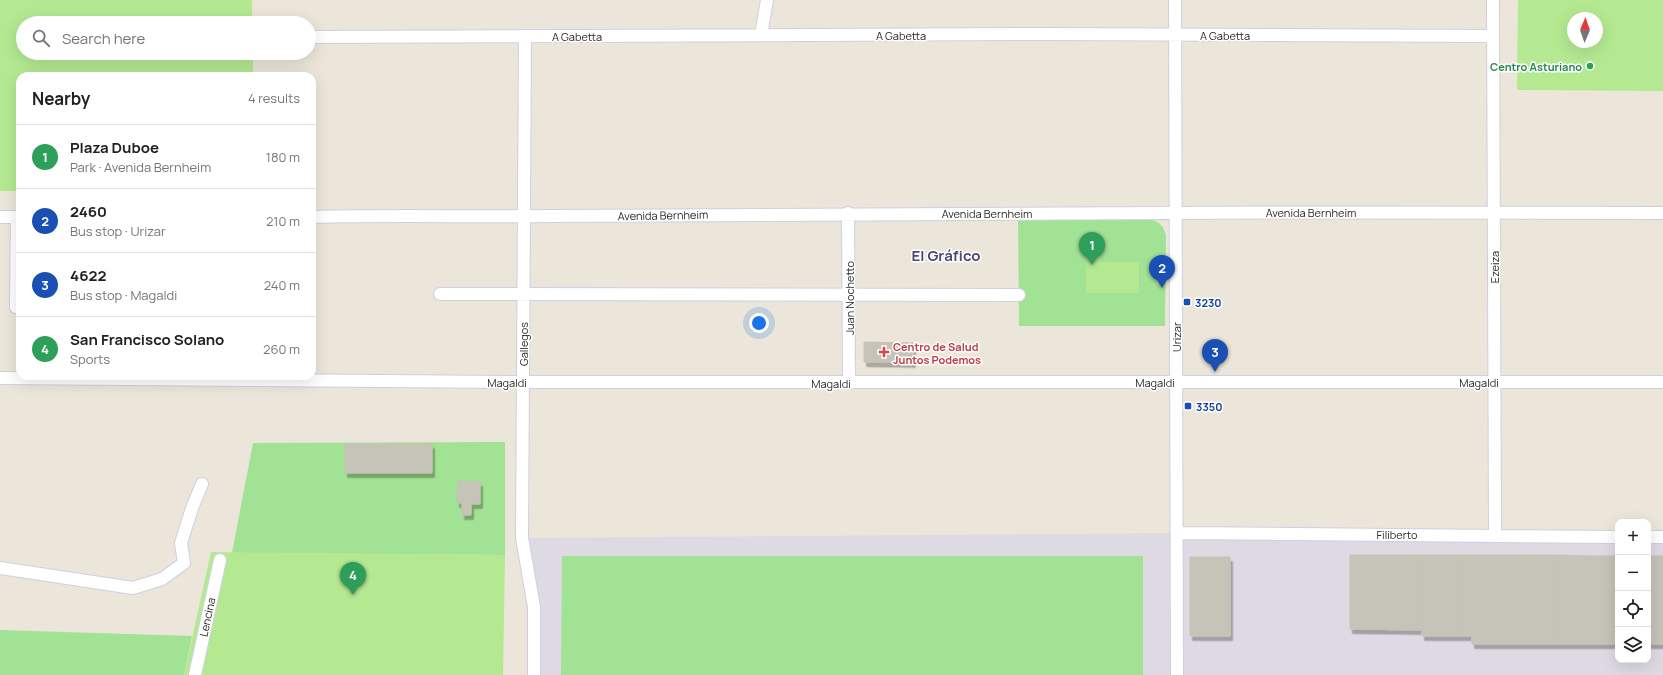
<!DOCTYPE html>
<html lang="en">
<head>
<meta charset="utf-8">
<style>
	:root { --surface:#fff; --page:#f2f2f2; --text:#202124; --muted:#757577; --line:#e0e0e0; --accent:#383af9 }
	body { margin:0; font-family:Manrope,sans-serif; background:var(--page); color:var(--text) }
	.controls { position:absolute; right:12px; bottom:12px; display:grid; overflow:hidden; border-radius:8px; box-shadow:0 4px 16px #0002 }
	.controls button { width:36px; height:36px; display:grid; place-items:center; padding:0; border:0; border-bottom:1px solid var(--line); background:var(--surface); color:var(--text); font:20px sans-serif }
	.compass { position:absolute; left:1567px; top:12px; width:36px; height:36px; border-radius:50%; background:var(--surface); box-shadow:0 4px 16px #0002; rotate:2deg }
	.you { position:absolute; left:759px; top:323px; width:14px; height:14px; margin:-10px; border:3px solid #fff; border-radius:50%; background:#1a73e8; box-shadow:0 0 0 6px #1a73e833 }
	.badge { display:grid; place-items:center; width:26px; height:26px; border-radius:50%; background:var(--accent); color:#fff; font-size:13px; font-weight:700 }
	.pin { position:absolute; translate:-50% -33px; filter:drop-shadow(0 1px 2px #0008) }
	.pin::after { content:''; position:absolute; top:21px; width:14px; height:12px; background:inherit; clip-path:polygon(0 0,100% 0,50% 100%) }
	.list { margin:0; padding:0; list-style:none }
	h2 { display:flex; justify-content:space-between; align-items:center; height:52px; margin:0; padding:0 16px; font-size:17px }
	h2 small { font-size:13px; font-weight:400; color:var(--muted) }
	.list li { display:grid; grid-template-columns:26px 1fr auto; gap:12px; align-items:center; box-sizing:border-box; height:64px; padding:0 16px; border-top:1px solid var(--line) }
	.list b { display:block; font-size:15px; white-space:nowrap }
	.list p { margin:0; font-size:13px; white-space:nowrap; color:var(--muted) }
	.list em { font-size:13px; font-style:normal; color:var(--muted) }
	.icon { flex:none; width:22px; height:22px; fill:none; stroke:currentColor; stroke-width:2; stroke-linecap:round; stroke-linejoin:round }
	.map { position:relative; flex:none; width:1663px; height:675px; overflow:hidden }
	.search { position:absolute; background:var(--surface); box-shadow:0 4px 16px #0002; left:16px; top:16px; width:300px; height:44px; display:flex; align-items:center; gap:10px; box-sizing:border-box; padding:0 14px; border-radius:22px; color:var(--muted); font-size:15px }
	.panel { position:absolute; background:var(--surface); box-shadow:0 4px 16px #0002; left:16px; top:72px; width:300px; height:308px; border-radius:12px }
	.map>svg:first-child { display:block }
</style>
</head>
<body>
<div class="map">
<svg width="1663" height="675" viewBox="0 0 1663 675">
	<defs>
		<filter id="shadow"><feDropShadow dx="2.5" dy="4.5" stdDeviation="0" flood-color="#0004"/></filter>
	</defs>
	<rect width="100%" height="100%" fill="#ebe6d9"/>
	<!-- industrial -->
	<path fill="#dedae3" d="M1177,533l441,4v123h30v-123h15v138h-1129l-12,-137z"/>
	<!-- green -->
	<path fill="#a2e295" d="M1018,219h130c11,2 15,6 18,16l-1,91h-146z
		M505,442v113l-273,-2 21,-110z
		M562,556h581v119h-582z
		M0,630l192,6 -8,39h-184z"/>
	<!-- pitch -->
	<path fill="#b4e991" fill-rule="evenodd" d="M0,0h252v23h-229v30h230v23h-233v115h-20z
		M1518,0h145v91l-146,-1zM1573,18h24v24h-24z
		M1086,262h53v31h-53z
		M211,552l294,3 -2,120h-319z"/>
	<!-- building -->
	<path fill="#c6c3b9" stroke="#c6c2b3" filter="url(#shadow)" d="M864,342l49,1v20l-49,-1z
		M345,444h87v29h-87z
		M458,481l22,1v22h-9v11h-9v-12h-5z
		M1350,555h72v75l-72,-1z
		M1422,555h39v81h-39z
		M1461,555h67v89h-56v-8h-11z
		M1528,555h26v89h-26z
		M1554,555l38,1v88h-38z
		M1592,556h26v88h-26z
		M1648,556h15v88h-15z
		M1190,557h40v79h-40z"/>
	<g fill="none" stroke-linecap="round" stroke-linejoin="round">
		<defs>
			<path id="minor" d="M1175,0l2,675
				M1493,0l2,535
				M761,35l6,-35
				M525,36l-3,502 12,69v68
				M309,37l736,-3 448,2
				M848,213l1,170
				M0,217h20
				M312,217c79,-2 158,0 238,-1 371,-4 742,-4 1113,-3
				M440,294l579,1
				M16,307l1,-90
				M0,378l523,4h1140
				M1177,533l441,4
				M1648,537h15
				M0,568l133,20 29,-9 22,-16 -3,-20 11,-35 10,-24
				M195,675l25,-115"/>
		</defs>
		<!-- minor casing -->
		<use href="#minor" stroke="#cfcfe1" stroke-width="14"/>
		<!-- minor -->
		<use href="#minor" stroke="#fff" stroke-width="12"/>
	</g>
	<!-- markers -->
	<circle fill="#2e9e5b" stroke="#fff" stroke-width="1.5" cx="1590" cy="66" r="4"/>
	<g fill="#1a4fb4" stroke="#fff" stroke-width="1.5">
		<rect x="1183" y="298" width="8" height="8" rx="2"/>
		<rect x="1184" y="402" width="8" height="8" rx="2"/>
	</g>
	<path fill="#e0444e" stroke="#fff" stroke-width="1.5" d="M882 346h4v4h4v4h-4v4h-4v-4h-4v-4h4z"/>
	<g text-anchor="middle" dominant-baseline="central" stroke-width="3" stroke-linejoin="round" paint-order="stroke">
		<!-- street labels -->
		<g font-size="11" fill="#282828" stroke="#fff">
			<text x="901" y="35">A Gabetta</text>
			<text x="1225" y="35">A Gabetta</text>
			<text x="577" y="36">A Gabetta</text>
			<text x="1311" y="212">Avenida Bernheim</text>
			<text x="987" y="213">Avenida Bernheim</text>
			<text transform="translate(663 215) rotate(-1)">Avenida Bernheim</text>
			<text transform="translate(1494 267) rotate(-90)">Ezeiza</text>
			<text transform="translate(849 298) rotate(-90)">Juan Nochetto</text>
			<text transform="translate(1176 337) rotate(-90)">Urizar</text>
			<text transform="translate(523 344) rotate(-90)">Gallegos</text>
			<text x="507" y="382">Magaldi</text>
			<text x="1155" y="382">Magaldi</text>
			<text x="1479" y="382">Magaldi</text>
			<text x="831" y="383">Magaldi</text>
			<text x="1397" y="534">Filiberto</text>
			<text transform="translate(207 617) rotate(-78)">Lencina</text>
		</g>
		<!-- leisure labels -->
		<g font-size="11" font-weight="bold" fill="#27864d" stroke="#fff" text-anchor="end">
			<text x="1582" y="66">Centro Asturiano</text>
		</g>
		<!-- transit labels -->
		<g font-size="11" font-weight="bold" fill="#164399" stroke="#fff" text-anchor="start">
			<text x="1195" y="302">3230</text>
			<text x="1196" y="406">3350</text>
		</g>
		<!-- health labels -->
		<g font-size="11" font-weight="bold" fill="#be3a42" stroke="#fff" text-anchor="start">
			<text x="893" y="346">Centro de Salud<tspan x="893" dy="13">Juntos Podemos</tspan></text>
		</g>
		<!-- district labels -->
		<g font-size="15" font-weight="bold" fill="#494978" stroke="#fff">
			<text x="946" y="255">El Gráfico</text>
		</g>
	</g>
</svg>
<div class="controls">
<button>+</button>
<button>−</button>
<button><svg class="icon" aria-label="locate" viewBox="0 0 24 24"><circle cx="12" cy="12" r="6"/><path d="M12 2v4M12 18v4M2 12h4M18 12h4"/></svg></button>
<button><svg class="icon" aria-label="layers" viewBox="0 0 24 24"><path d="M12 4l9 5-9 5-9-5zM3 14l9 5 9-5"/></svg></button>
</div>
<svg class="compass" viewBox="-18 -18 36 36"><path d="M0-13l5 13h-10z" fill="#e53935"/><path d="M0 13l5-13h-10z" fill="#757577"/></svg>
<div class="you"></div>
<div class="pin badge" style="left:1092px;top:265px;background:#2e9e5b">1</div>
<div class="pin badge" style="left:1162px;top:288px;background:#1a4fb4">2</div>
<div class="pin badge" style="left:1215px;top:372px;background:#1a4fb4">3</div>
<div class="pin badge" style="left:353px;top:595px;background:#2e9e5b">4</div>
<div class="search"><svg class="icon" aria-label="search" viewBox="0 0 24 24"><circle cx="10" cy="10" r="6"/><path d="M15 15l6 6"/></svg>Search here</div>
<section class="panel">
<h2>Nearby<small>4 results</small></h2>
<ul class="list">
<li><span class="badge" style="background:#2e9e5b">1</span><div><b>Plaza Duboe</b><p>Park · Avenida Bernheim</p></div><em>180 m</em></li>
<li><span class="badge" style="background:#1a4fb4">2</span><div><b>2460</b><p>Bus stop · Urizar</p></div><em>210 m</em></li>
<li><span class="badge" style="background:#1a4fb4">3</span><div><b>4622</b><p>Bus stop · Magaldi</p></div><em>240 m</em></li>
<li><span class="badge" style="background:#2e9e5b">4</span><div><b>San Francisco Solano</b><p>Sports</p></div><em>260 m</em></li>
</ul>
</section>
</div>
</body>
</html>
